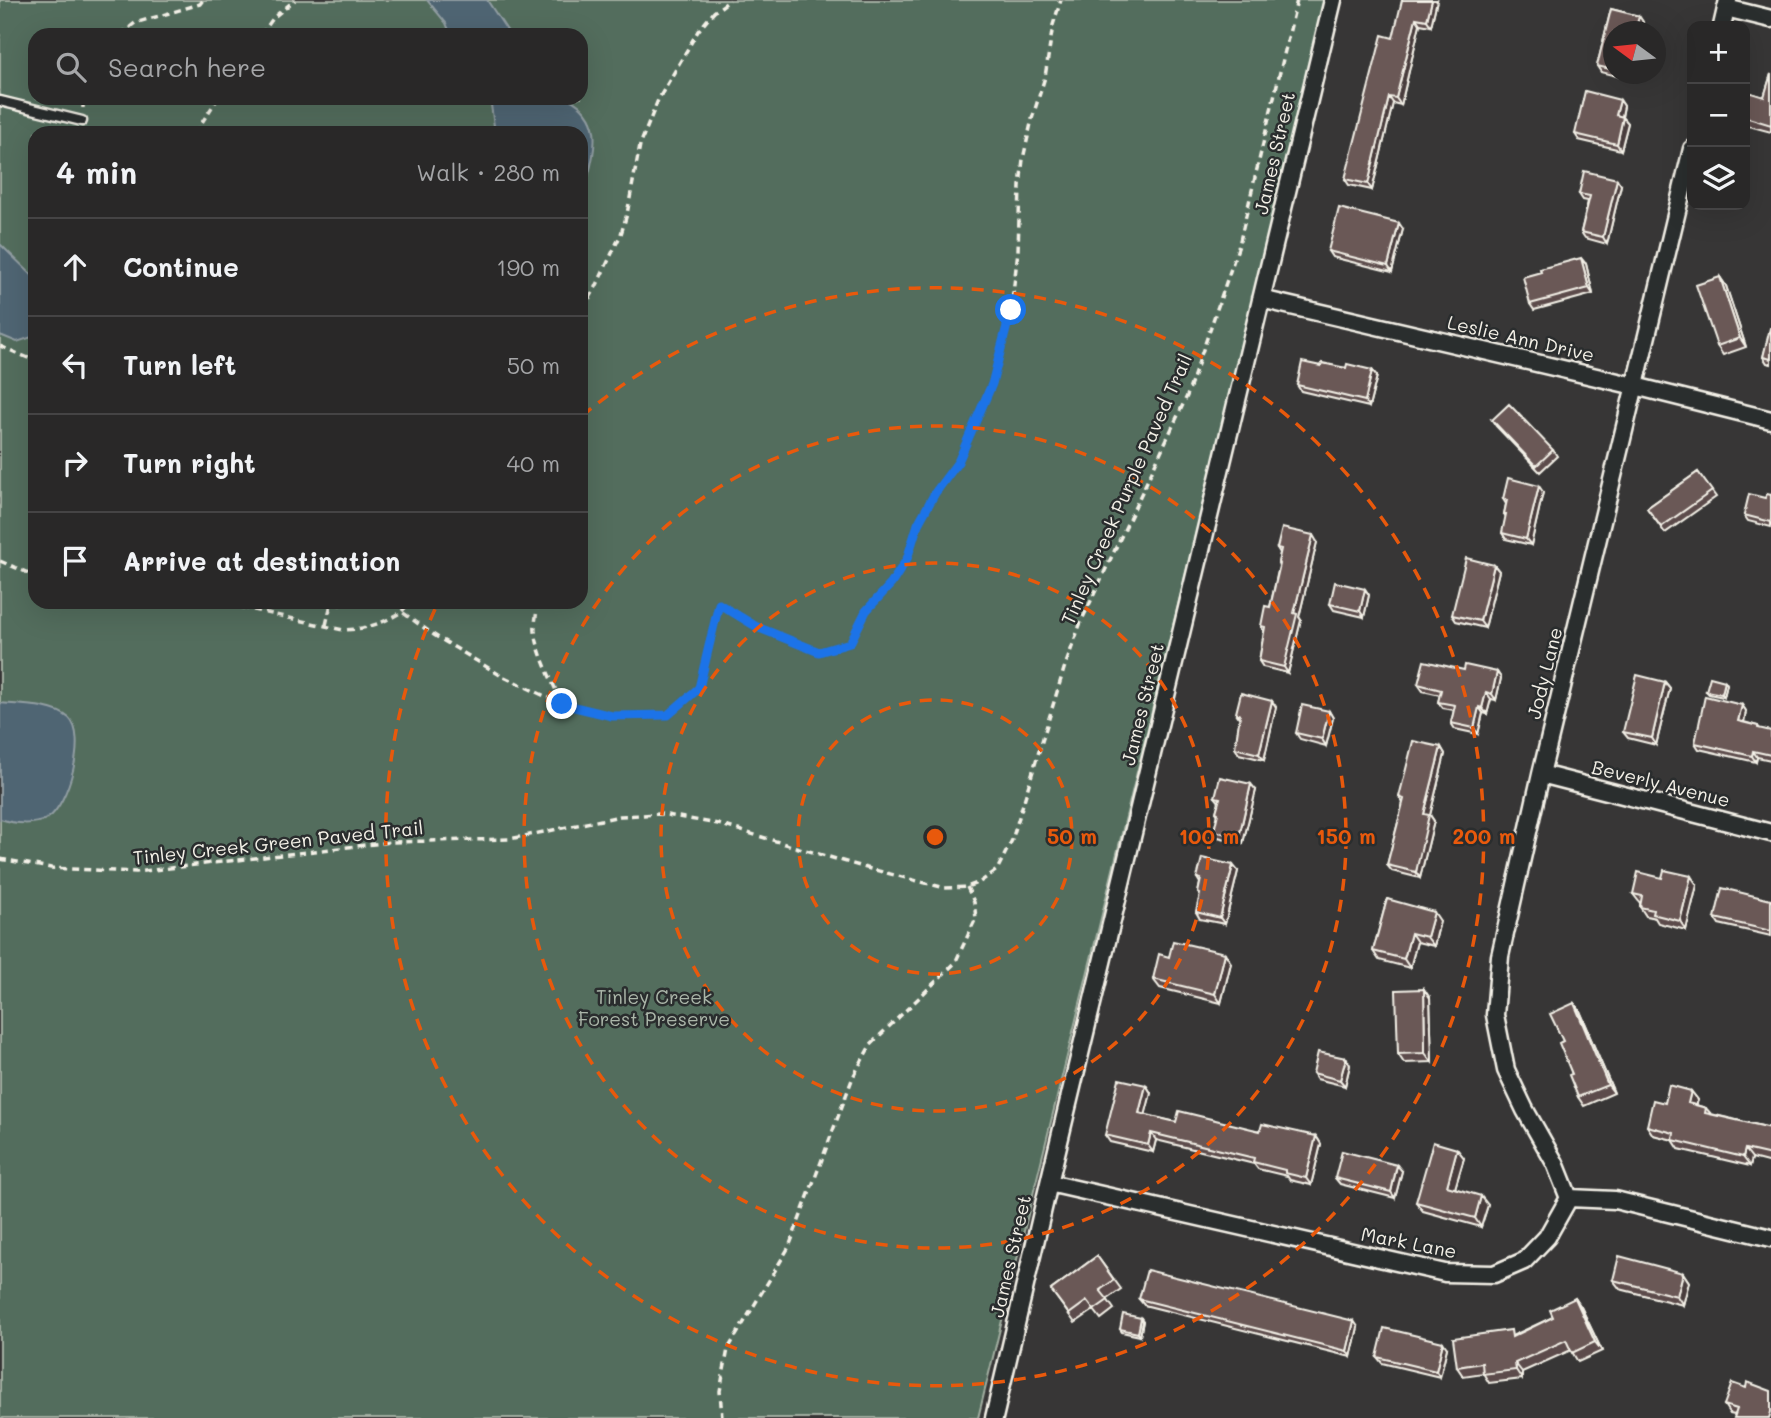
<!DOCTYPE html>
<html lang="en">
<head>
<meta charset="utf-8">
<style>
	:root { --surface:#292828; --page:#353434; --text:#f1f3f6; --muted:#a5a6a8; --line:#454445 }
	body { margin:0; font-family:Mali,sans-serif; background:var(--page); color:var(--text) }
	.controls { position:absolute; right:21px; top:21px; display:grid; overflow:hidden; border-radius:14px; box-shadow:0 7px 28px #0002 }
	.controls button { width:63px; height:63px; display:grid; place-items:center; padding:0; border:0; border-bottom:2px solid var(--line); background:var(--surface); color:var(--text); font:35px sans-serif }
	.compass { position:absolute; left:1603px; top:21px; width:63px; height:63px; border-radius:50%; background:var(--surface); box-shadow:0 7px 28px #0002; rotate:285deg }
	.stop { position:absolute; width:21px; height:21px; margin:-16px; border:5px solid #1a73e8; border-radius:50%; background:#fff }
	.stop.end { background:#1a73e8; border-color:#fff; box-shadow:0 2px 7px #0008 }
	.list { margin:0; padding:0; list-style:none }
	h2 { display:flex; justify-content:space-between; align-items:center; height:91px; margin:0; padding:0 28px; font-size:30px }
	h2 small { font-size:23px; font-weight:400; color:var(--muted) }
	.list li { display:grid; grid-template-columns:46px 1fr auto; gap:21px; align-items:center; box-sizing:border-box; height:98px; padding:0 28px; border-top:2px solid var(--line) }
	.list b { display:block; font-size:26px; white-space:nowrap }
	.list em { font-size:23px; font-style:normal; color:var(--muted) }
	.icon { flex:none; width:38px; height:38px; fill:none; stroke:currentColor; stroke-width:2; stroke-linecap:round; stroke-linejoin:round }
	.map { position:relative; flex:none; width:1771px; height:1418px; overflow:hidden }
	.search { position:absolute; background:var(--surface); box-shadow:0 7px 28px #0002; left:28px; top:28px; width:560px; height:77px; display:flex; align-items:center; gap:18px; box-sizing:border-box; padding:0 24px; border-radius:21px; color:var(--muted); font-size:26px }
	.panel { position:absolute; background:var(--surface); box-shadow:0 7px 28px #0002; left:28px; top:126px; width:560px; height:483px; border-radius:21px }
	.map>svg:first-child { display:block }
</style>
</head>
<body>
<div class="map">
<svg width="1771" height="1418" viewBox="0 0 1771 1418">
	<rect width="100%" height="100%" fill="#373636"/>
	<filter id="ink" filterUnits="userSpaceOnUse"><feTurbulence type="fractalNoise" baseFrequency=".0143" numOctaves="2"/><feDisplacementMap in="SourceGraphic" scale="14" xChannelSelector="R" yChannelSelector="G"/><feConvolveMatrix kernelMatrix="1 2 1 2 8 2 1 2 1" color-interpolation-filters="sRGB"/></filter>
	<g filter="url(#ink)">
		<!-- green -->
		<path fill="#526d5d" stroke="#a3afa2" stroke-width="2" fill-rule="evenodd" d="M0,0h1327l-349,1418h-978zM35,35h546v63h-546zM35,133h546v469h-546z"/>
		<!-- water -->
		<path fill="#4f6573" stroke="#919da2" stroke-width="2" d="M427,0h60l23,35h-59l-5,-12z
			M490,98h78c34,18 29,47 20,79 -3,12 -7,21 -4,33l-3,5v-82h-86z
			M0,244l35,34v58l-18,6 -17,-7z
			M0,703c20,2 53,1 69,15 19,18 -1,87 -21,100 -14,8 -33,6 -48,1z"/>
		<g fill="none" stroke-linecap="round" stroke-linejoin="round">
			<defs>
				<path id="service" d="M0,101l82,20"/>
				<path id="minor" d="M1726,8l45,11
					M1722,26l6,-26
					M1261,299l374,87 136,34
					M1541,774l230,59
					M1049,1183l396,90 49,1 30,-13 23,-24 22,-39 46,2 156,38
					M1569,1198l-14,-35 -30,-53 -19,-40 -11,-55 5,-59 41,-182 151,-625
					M994,1418l55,-235 284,-1183"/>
			</defs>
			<!-- service casing -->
			<use href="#service" stroke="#f4f1e8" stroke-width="13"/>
			<!-- minor casing -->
			<use href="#minor" stroke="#f4f1e8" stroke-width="21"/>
			<!-- path -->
			<path stroke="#f4f1e8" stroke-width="3.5" stroke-dasharray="7 5" stroke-linecap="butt" d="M120,35l15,-12 65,-19 3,-4
				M261,35l13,-18 21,-17
				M83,108v-10
				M195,133l23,-35
				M581,307l7,-6 8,-14 25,-53 6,-20 13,-69 18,-45 40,-69 16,-19 16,-12
				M0,346l35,15
				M0,561l35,15
				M110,602h14
				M218,602l125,28c24,-1 38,-6 59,-18l32,23 66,40 62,29 50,12 56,-1 31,-27 20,-84 38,23 62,25 31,-9 16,-31 25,-28 16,-25 11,-35 17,-31 23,-31 34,-78 19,-74 7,-59 2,-65 3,-27 9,-40 13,-42 8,-52 8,-25
				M327,602l10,3 22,-3
				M537,602c1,10 -3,19 -2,29 3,24 17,49 26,71
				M402,611l8,-9
				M326,625l5,-21
				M0,859l51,9 85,4 255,-30 119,-3 110,-23 41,-2 57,10 145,43 82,21 22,-1 13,-5 17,-12 15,-30 52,-171 17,-47 106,-226 52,-151 58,-245
				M722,1418l-2,-27 8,-42 61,-102 64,-170 18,-33 84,-81 21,-45 -2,-16 -7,-15"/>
			<!-- service -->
			<use href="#service" stroke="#2a2d2e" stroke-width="8"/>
			<!-- minor -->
			<use href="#minor" stroke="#2a2d2e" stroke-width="16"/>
		</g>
		<!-- wall -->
		<path fill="#5b4c4b" stroke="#f4f1e8" stroke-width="2" d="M1437,0l-6,26 -11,-2 -19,81 -8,-2 -21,87 -23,-5 -4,-6 48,-141z
			M1611,9l28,7 4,6 -2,10h-27v42h17l-2,5 -28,-7 -4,-6z
			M1771,74v58l-26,-7v-34l19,6z
			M1620,100l4,6 -2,11 6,6 -7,27 -42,-10 -4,-6z
			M1621,185l-14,59 -22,-6 -4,-6 7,-31 -5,-1 -4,-6z
			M1403,229l-11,43 -60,-15 -4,-6z
			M1586,264l7,30 -59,16 -4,-6z
			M1720,277l6,9 20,61 -23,8 -6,-9z
			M1771,328v36l-4,-1 -4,-6z
			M1321,366l51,4 5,6 -8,31 -68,-16 -4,-6z
			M1492,420l61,30 4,6 -17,16 -44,-46z
			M1698,472l18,25 -51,36 -18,-25z
			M1543,492l-12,53 -25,-6 -4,-6 4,-16 -2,-3 2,-10 -3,-5z
			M1771,495v32l-23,-6 -4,-6z
			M1317,542l-18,75 2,3 -13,53 -25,-6 -4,-6 5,-29 -3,-6 9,-19 9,-41 -1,-3 2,-10 -3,-5z
			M1494,565l5,6 -14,57 -29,-7 -4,-6z
			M1365,589l4,6 -5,22 -30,-7 -4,-6z
			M1464,670l33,2 4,6 -5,22 -5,-1 -4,15 -4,-1 -5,21 -23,-5 -4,-6 3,-13 -11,-2 -5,-6 2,-7 -17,-4 -5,-7z
			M1725,681l2,3 -3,13 -15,-3 -3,-3z
			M1665,682l5,6 -14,57 -28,-7 -5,-6z
			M1272,701l4,6 -12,53 -25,-6 -4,-6 5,-29 -4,-6z
			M1742,705l4,6 -2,11 14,4 2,3 11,2v29l-14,-3 -1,5 -57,-13 -4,-6z
			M1329,711l4,7 -7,28 -26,-7 -4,-6z
			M1441,747l4,7 -15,61 4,6 -14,57 -28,-7 -5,-6 16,-62 -4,-6z
			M1256,790l-13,53 -25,-6 -4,-6 4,-16 -2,-3 3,-10 -4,-5z
			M1238,871l-13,53 -25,-5 -4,-7 4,-17 -2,-2 2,-10 -3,-5z
			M1697,885l-11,45 -28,-7 -3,-5 -9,-2 -6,-9v-4l-7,-9z
			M1387,899l53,22 -6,25 -17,-4 -7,26 -31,-8 -6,-9z
			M1771,900v36l-52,-12 -4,-6z
			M1169,957l62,6 -10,40 -61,-15 -7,-9z
			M1430,998l2,64 -28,1 -6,-9z
			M1574,1003l6,8 9,21h-1l26,61 -30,13 -6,-9 -15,-56z
			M1346,1058l4,7 -5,21 -28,-7 -4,-6z
			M1146,1085l5,8 -6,22 31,7 140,14 5,8 -10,41 -21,-5 -3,-4 -29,-7 -4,-5 -98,-24 -3,12 -43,-10 -5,-7z
			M1691,1091l7,9 -2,5 10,3 5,6 60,14v35l-19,-5 -2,8 -71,-17 -6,-9 -20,-5 -6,-9 18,-23z
			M1457,1149l7,9 -9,30 33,17 -7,22 -58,-16 -7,-9z
			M1402,1171l-7,27 -55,-14 -5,-6z
			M1097,1256l24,33 -14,10 7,10 -13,10 -7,-9 -19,13 -24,-33z
			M1683,1273l6,9 -6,23 -63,-16 -7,-9z
			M1575,1298l6,9 21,44 -24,11 -7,-12 -49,22v7l-33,4 -6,-10 -20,3 -6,-9 57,-32 39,-18z
			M1139,1299l219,28 -7,30 -207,-52z
			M1141,1318l2,3 -3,15 -18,-4 -2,-3z
			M1447,1348l-7,29 -58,-14 -5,-6z
			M1746,1388l-11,27 -5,-1 -6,-9z"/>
		<!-- shaded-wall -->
		<path fill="#4a3e3d" stroke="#f4f1e8" stroke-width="2" d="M1432,0h5l-6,26 -4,-6z
			M1639,16l4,6 -2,10h-6z
			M1416,18l4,6 -19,81 -5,-7z
			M1389,97l4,6 -21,87 -4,-6z
			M1620,100l4,6 -3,15 -5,-6z
			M1623,117l5,6 -7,27 -4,-6z
			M1617,179l4,6 -14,59 -4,-7z
			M1399,223l4,6 -11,43 -4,-6z
			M1581,258l5,6 7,30 -4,-6z
			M1720,277l6,9 20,61 -6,-9z
			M1372,370l5,6 -8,31 -4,-6z
			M1539,486l4,6 -12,53 -5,-6z
			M1313,535l4,7 -18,75 2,3 -13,53 -4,-6 10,-54z
			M1494,565l5,6 -14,57 -5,-7z
			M1365,589l4,6 -5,22 -4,-6z
			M1497,672l4,6 -5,22 -4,-6z
			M1725,681l2,3 -3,13 -2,-3z
			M1665,682l5,6 -14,57 -4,-7z
			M1486,692l5,7 -4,15 -5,-6z
			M1272,701l4,6 -12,53 -5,-6z
			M1742,705l4,6 -3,16 -5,-6z
			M1479,707l4,6 -5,21 -4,-6z
			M1329,711l4,7 -7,28 -4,-7z
			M1441,747l4,7 -15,61 4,6 -14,57 -4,-6 8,-58z
			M1753,751l4,6 -1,5 -4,-6z
			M1251,784l5,6 -13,53 -4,-6z
			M1233,865l5,6 -13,53 -5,-6z
			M1691,876l6,9 -11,45 -6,-9z
			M1434,912l6,9 -6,25 -7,-9z
			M1411,933l6,9 -7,26 -6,-9z
			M1225,953l6,10 -10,40 -6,-9z
			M1424,989l6,9 2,64 -7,-9z
			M1574,1003l6,8 9,21 -6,-9z
			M1582,1024l6,8 26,61 -6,-8z
			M1346,1058l4,7 -5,21 -5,-6z
			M1146,1085l5,8 -7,27 -5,-7z
			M1691,1091l7,9 -4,12 -6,-9z
			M1151,1133l5,7 -3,12 -5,-7z
			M1316,1136l5,8 -10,41 -5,-7z
			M1457,1149l7,9 -11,37 -6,-9z
			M1745,1149l7,9 -2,8 -7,-9z
			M1397,1165l5,6 -7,27 -4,-6z
			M1481,1196l7,9 -7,22 -6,-9z
			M1683,1273l6,9 -6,23 -6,-9z
			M1575,1298l6,9 21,44 -7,-9z
			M1141,1318l2,3 -3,15 -2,-3z
			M1354,1321l4,6 -7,30 -4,-6z
			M1443,1342l4,6 -7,29 -4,-6z
			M1515,1363l7,9v7l-6,-9z"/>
		<!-- building -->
		<path fill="#6a5857" stroke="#f4f1e8" stroke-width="2" d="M1402,0h30l-5,20 -11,-2 -20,80 -7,-1 -21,87 -23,-5 37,-144 11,3z
			M1611,9l28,7 -4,16h-21v38l-17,-4z
			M1771,74v51l-26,-8v-26l19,6z
			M1585,91l35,9 -4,15 7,2 -6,27 -42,-10z
			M1584,171l33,8 -14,58 -22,-5 9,-36 -11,-2z
			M1339,208l60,15 -11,43 -60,-15z
			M1581,258l8,30 -59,16 -7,-27 18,-5 -1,-3z
			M1720,277l20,61 -23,8 -21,-61z
			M1770,328h1v31l-8,-2z
			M1302,362l19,4 1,-3 24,5 1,-4 25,6 -7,31 -68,-16z
			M1509,404l44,46 -17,16 -44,-46z
			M1698,472l14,19 -51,36 -14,-19z
			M1508,478l31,8 -13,53 -24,-6 4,-19h-2l3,-14 -4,-1z
			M1749,494l16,4 2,-4 4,1v27l-27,-7z
			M1282,528l31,7 -19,78 3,1 -13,53 -25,-6 6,-34 -4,-1 4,-20 5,1 10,-43 -2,-1 3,-14 -4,-1z
			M1466,558l28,7 -14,56 -28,-6z
			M1335,582l30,7 -5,22 -30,-7z
			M1424,661l40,9 1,-5 32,7 -5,22 -6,-2 -4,16 -3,-1 -5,21 -23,-5 4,-18 -17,-3 3,-12 -23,-6z
			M1637,675l28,7 -13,56 -29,-6z
			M1710,677l15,4 -3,13 -16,-3z
			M1241,693l31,8 -13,53 -24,-6 5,-33 -4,-2z
			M1705,696l37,9 -4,16 20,5v2l13,3v24l-18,-4 -1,5 -57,-13z
			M1302,705l27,6 -7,28 -26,-6z
			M1413,741l28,6 -17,67 5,1 -13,57 -29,-7 17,-66 -5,-2z
			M1220,777l31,7 -12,53 -25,-6 4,-18 -2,-1 4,-14 -5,-1z
			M1202,858l31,7 -13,53 -24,-6 4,-18 -2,-1 3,-14 -4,-1z
			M1664,870l27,6 -11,45 -28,-7 1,-4 -13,-3 2,-11 -9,-2 5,-22 24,6z
			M1722,888l49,12v31l-56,-13z
			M1387,899l47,13 -7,25 -16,-4 -7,26 -31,-8z
			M1173,941l52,12 -10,41 -62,-15 6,-25 10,3z
			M1424,989l1,64 -27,1 -2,-64z
			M1574,1003l34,82 -30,12 -9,-22 3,-1 -13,-31 4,-2 -13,-27z
			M1318,1052l28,6 -6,22 -27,-7z
			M1119,1079l27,6 -7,28 37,9 3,-11 81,20 2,-7 54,12 -10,42 -21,-5v-3l-32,-8 1,-4 -103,-25 -3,12 -43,-10z
			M1669,1085l22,6 -3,12 18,5 -1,5 66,15v27l-26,-6 -2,8 -70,-17 1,-7 -27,-7 6,-26 12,3z
			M1433,1142l24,7 -10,37 34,10 -6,22 -59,-16z
			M1342,1151l55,14 -6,27 -56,-14z
			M1097,1256l17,24 -14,10 8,10 -14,10 -7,-9 -18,13 -18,-24z
			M1619,1256l64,17 -6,23 -64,-16z
			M1147,1270l207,51 -7,30 -208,-52z
			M1575,1298l20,44 -23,11 -6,-13 -51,23 1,7 -33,4 -1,-11 -25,4 -4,-29 58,-8 1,7 41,-20 -3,-7z
			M1123,1314l18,4 -3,15 -18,-4z
			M1384,1328l59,14 -7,29 -59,-14z
			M1747,1382l24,9v21l-2,6h-35l3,-9 -13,-4 8,-22 14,5z"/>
	</g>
	<g fill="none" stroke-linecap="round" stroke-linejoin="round" filter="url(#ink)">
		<!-- route -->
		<path stroke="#1a73e8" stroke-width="9" d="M562,704l50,12 56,-1 31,-27 20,-84 38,23 62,25 31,-9 16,-32 25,-27 16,-25 11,-35 17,-31 23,-31 34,-78 19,-74"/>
	</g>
	<!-- distance rings -->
	<g fill="none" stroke="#e8590c" stroke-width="3.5" stroke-dasharray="12 9">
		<circle cx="935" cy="837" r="137"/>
		<circle cx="935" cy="837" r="274"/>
		<circle cx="935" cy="837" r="411"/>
		<path d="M582 416A549 549 0 1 1 437 605"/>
	</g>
	<g text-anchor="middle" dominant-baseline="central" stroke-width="5" stroke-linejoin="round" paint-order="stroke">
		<!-- street labels -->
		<g font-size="19" fill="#f4f1e8" stroke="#2a2d2e">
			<text transform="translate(1274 153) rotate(-77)">James Street</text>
			<text transform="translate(1521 338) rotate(13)">Leslie Ann Drive</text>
			<text transform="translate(1126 489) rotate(-66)">Tinley Creek Purple Paved Trail</text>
			<text transform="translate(1544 673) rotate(-76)">Jody Lane</text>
			<text transform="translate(1142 704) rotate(-76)">James Street</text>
			<text transform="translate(1661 783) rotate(14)">Beverly Avenue</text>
			<text transform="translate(278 842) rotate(-6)">Tinley Creek Green Paved Trail</text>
			<text transform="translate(1409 1242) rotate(11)">Mark Lane</text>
			<text transform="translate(1010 1256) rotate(-77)">James Street</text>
		</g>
		<!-- park labels -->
		<g font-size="19" fill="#abb6a9" stroke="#2a2d2e">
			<text x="654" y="996">Tinley Creek<tspan x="654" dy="22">Forest Preserve</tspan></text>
		</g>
	</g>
	<circle cx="935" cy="837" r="10" fill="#e8590c" stroke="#2a2d2e" stroke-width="3.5"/>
	<g font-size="21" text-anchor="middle" font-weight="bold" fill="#e8590c" stroke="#2a2d2e" stroke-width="5" stroke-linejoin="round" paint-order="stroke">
		<text x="1072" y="844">50 m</text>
		<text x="1209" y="844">100 m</text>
		<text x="1346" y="844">150 m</text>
		<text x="1484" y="844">200 m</text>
	</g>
</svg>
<div class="controls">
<button>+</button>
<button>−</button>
<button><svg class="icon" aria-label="layers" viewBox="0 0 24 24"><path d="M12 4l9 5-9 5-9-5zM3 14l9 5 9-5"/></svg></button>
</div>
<svg class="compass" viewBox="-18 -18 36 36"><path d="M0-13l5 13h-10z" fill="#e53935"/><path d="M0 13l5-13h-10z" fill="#a5a6a8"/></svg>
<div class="stop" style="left:1011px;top:310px"></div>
<div class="stop end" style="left:562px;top:704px"></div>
<div class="search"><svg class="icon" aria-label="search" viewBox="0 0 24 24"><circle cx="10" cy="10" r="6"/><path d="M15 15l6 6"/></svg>Search here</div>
<section class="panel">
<h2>4 min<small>Walk · 280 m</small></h2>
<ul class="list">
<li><svg class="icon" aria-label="ahead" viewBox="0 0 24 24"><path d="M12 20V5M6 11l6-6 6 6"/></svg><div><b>Continue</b></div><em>190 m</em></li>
<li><svg class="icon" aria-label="left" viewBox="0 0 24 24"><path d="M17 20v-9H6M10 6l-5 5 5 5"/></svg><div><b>Turn left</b></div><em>50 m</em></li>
<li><svg class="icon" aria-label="right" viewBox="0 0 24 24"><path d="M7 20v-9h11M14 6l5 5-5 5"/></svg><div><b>Turn right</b></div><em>40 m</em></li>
<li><svg class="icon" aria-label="arrive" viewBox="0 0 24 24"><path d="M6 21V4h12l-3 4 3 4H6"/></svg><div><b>Arrive at destination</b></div></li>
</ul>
</section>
</div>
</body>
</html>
